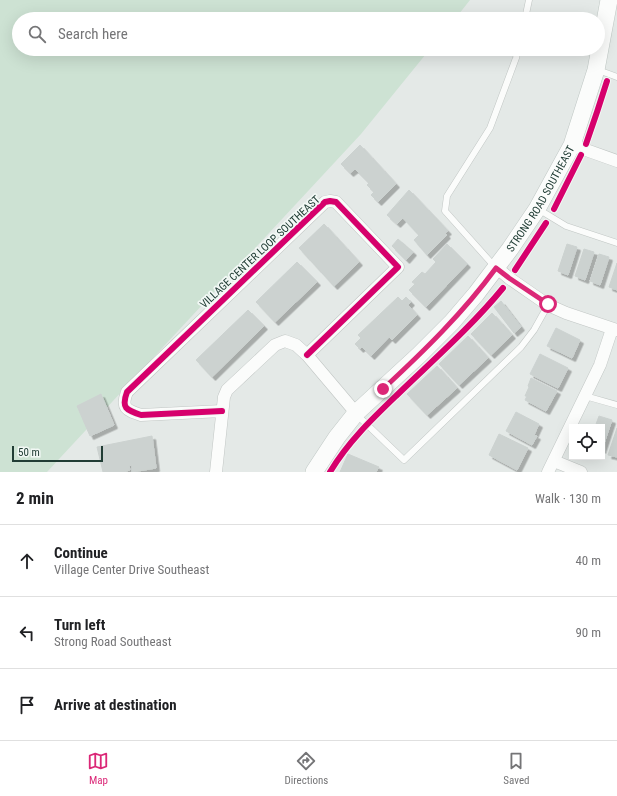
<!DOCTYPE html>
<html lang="en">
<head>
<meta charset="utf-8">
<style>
	:root { --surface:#fff; --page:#f2f2f2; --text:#202124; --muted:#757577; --line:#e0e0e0; --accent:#db2777 }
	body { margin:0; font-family:"Roboto Condensed",sans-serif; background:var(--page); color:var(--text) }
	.controls { position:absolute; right:12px; bottom:12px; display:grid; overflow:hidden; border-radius:0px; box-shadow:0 4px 16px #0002 }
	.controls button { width:36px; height:36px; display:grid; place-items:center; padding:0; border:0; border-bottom:1px solid var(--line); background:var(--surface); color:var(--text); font:20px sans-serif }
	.scale { position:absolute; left:12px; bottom:10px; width:91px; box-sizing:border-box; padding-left:4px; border:2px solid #213d35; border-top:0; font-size:11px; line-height:14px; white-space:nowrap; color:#213d35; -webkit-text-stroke:3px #f2f8f5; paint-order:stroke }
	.stop { position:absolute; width:12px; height:12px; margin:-9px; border:3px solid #db2777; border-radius:50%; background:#fff }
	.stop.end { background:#db2777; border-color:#fff; box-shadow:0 1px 4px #0008 }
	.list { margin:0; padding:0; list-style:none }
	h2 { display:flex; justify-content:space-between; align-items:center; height:52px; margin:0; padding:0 16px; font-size:17px }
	h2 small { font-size:13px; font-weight:400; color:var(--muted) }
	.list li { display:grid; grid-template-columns:26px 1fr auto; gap:12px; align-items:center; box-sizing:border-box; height:72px; padding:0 16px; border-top:1px solid var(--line) }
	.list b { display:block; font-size:15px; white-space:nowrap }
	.list p { margin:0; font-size:13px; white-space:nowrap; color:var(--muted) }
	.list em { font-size:13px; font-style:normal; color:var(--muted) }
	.icon { flex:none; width:22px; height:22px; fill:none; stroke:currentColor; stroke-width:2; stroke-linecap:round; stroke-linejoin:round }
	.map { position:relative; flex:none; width:617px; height:472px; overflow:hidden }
	.search { position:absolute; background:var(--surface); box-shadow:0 4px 16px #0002; left:12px; right:12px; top:12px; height:44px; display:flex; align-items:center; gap:10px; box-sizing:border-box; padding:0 14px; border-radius:22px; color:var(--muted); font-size:15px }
	.sheet { height:268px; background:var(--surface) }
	nav { display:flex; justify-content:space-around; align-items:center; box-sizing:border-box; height:56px; border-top:1px solid var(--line); background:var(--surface); font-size:11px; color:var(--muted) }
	nav a { display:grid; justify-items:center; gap:2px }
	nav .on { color:var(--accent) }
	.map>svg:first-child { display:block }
</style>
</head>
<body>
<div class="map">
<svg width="617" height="472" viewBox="0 0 617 472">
	<defs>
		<filter id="shadow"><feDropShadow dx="3.5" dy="3.5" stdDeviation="0" flood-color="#0004"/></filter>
	</defs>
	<rect width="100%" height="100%" fill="#e4e9e7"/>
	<!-- green -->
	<path fill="#cde2d3" d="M0,0h470l-15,19h-436v30h411l-69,85 -314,338h-47z"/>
	<!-- building -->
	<path fill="#ccd2d0" stroke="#ccd2d0" filter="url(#shadow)" d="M360,145l36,39 -18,18 -7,-7 3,-3 -7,-7 2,-2 -14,-14 -5,4 -9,-9z
		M409,190l39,41 -3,2 2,2 -20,20 -13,-15 5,-5 -16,-17 -6,6 -10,-9z
		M324,224l35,38 -25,24 -35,-38z
		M398,239l15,13 -7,8 -14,-14z
		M447,244l20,20 -41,43 -17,-17 6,-6 -3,-2 10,-10 3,2 11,-12 -3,-3z
		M567,244l10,3 -9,28 -10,-4z
		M584,249l10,3 -9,28 -10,-4z
		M599,254l10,3 -9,28 -10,-4z
		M297,262l20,20 -42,40 -19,-20z
		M617,263v27l-8,-3z
		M398,297l4,4 4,-4 5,5 -3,3 9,10 -25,25 -3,-3 -18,19 -9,-9 -2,2 -5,-5 6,-6 -3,-3z
		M501,301l20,26 -7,6 -20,-26z
		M248,310l16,16 -52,51 -16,-17z
		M492,313l20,22 -21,20 -20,-21z
		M556,328l24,12 -8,18 -25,-12z
		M468,336l20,22 -29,27 -20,-21z
		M540,354l28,14 -10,20 -28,-14z
		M437,366l20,22 -30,27 -20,-21z
		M531,378l26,13 -11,20 -21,-11 2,-4h-2l4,-9 -1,-1z
		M101,394l13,31 -24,11 -13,-30z
		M516,412l23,12 -5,11 3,1 -5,9 -26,-14z
		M599,416l13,4 -10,30v-23h-7z
		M617,428v29l-9,-2z
		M499,434l29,14 -11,22 -28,-15z
		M152,436l4,32 -24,4v-7l-3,1 1,4 -6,2h-21l-6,-25z
		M348,454l31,13 -3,5h-36z"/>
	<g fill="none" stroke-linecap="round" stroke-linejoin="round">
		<defs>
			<path id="lane" d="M525,19l4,-19
				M598,70l19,7
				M538,209l28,17 51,17
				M495,267l-50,-56 2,-15 43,-68 26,-70 2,-9
				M585,396l32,9
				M357,415l47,45 117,-113 13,-17 14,-25"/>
			<path id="street" d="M572,145l45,16
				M496,267l13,11 39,27 18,8 51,17
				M222,411l-81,4c-15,-5 -20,-7 -14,-23l198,-190 5,-1 6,1 62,65 -91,88
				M554,461l27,11
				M216,472l8,-75 3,-7 48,-45 10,-4 11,4 11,10 49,58
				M548,472l52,-107 12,-36"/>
			<g id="secondary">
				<path id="s1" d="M314,472l23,-35 19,-24 63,-58 33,-33 24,-28 34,-45 27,-40 35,-64 24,-75 13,-70"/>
			</g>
		</defs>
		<!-- lane casing -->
		<use href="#lane" stroke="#c1c6c4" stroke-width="7"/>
		<!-- street casing -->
		<use href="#street" stroke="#c1c6c4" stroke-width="13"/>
		<!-- secondary casing -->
		<use href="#secondary" stroke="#bfc7c4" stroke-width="18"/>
		<!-- lane -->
		<use href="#lane" stroke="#fbfcfb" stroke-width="6"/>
		<!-- street -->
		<use href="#street" stroke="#fbfcfb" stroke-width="12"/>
		<!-- secondary -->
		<use href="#secondary" stroke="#fbfcfb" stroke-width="17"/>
		<defs>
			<path id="cycleway" d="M586,144l11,-32 10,-31
				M554,209l27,-54
				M515,270l31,-47
				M222,411l-81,4c-15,-5 -20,-7 -14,-23l198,-190 5,-1 6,1 62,65 -91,88
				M330,472c18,-30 41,-52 66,-76 36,-35 75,-69 107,-108"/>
		</defs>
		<!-- cycleway casing -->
		<use href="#cycleway" stroke="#f2f8f5" stroke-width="8"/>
		<!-- cycleway -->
		<use href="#cycleway" stroke="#d6006c" stroke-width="6"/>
	</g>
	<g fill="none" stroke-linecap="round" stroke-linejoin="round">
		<!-- route -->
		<path stroke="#db2777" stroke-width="5" d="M383,389c41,-38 80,-76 113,-121l13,10 39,26"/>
	</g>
	<g text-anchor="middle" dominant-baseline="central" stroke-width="3.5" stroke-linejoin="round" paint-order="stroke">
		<!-- street labels -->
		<g font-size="11" fill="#213d35" stroke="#f2f8f5">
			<text stroke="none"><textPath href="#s1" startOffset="357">STRONG ROAD SOUTHEAST</textPath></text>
			<text transform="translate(260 252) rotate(-43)">VILLAGE CENTER LOOP SOUTHEAST</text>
		</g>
	</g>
</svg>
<div class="controls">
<button><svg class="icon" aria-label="locate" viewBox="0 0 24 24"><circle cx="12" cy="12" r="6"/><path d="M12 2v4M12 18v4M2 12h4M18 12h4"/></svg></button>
</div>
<div class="scale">50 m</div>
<div class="stop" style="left:548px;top:304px"></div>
<div class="stop end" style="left:383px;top:389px"></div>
<div class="search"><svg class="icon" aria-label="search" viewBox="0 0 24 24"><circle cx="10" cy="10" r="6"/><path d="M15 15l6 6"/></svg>Search here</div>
</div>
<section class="sheet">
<h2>2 min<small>Walk · 130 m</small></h2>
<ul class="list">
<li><svg class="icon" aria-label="ahead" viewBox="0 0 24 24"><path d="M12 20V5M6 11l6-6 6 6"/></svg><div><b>Continue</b><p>Village Center Drive Southeast</p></div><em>40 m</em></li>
<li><svg class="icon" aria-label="left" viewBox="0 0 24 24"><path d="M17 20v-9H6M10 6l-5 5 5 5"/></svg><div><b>Turn left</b><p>Strong Road Southeast</p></div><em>90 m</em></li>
<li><svg class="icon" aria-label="arrive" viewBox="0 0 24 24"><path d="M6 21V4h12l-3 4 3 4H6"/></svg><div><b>Arrive at destination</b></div></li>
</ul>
</section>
<nav>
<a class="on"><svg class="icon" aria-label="map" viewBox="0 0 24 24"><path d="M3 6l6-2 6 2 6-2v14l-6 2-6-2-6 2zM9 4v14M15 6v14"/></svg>Map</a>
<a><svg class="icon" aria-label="directions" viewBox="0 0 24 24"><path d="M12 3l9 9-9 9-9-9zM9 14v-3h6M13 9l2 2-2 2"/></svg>Directions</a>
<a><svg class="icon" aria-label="saved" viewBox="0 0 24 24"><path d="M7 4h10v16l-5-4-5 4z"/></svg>Saved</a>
</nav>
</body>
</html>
